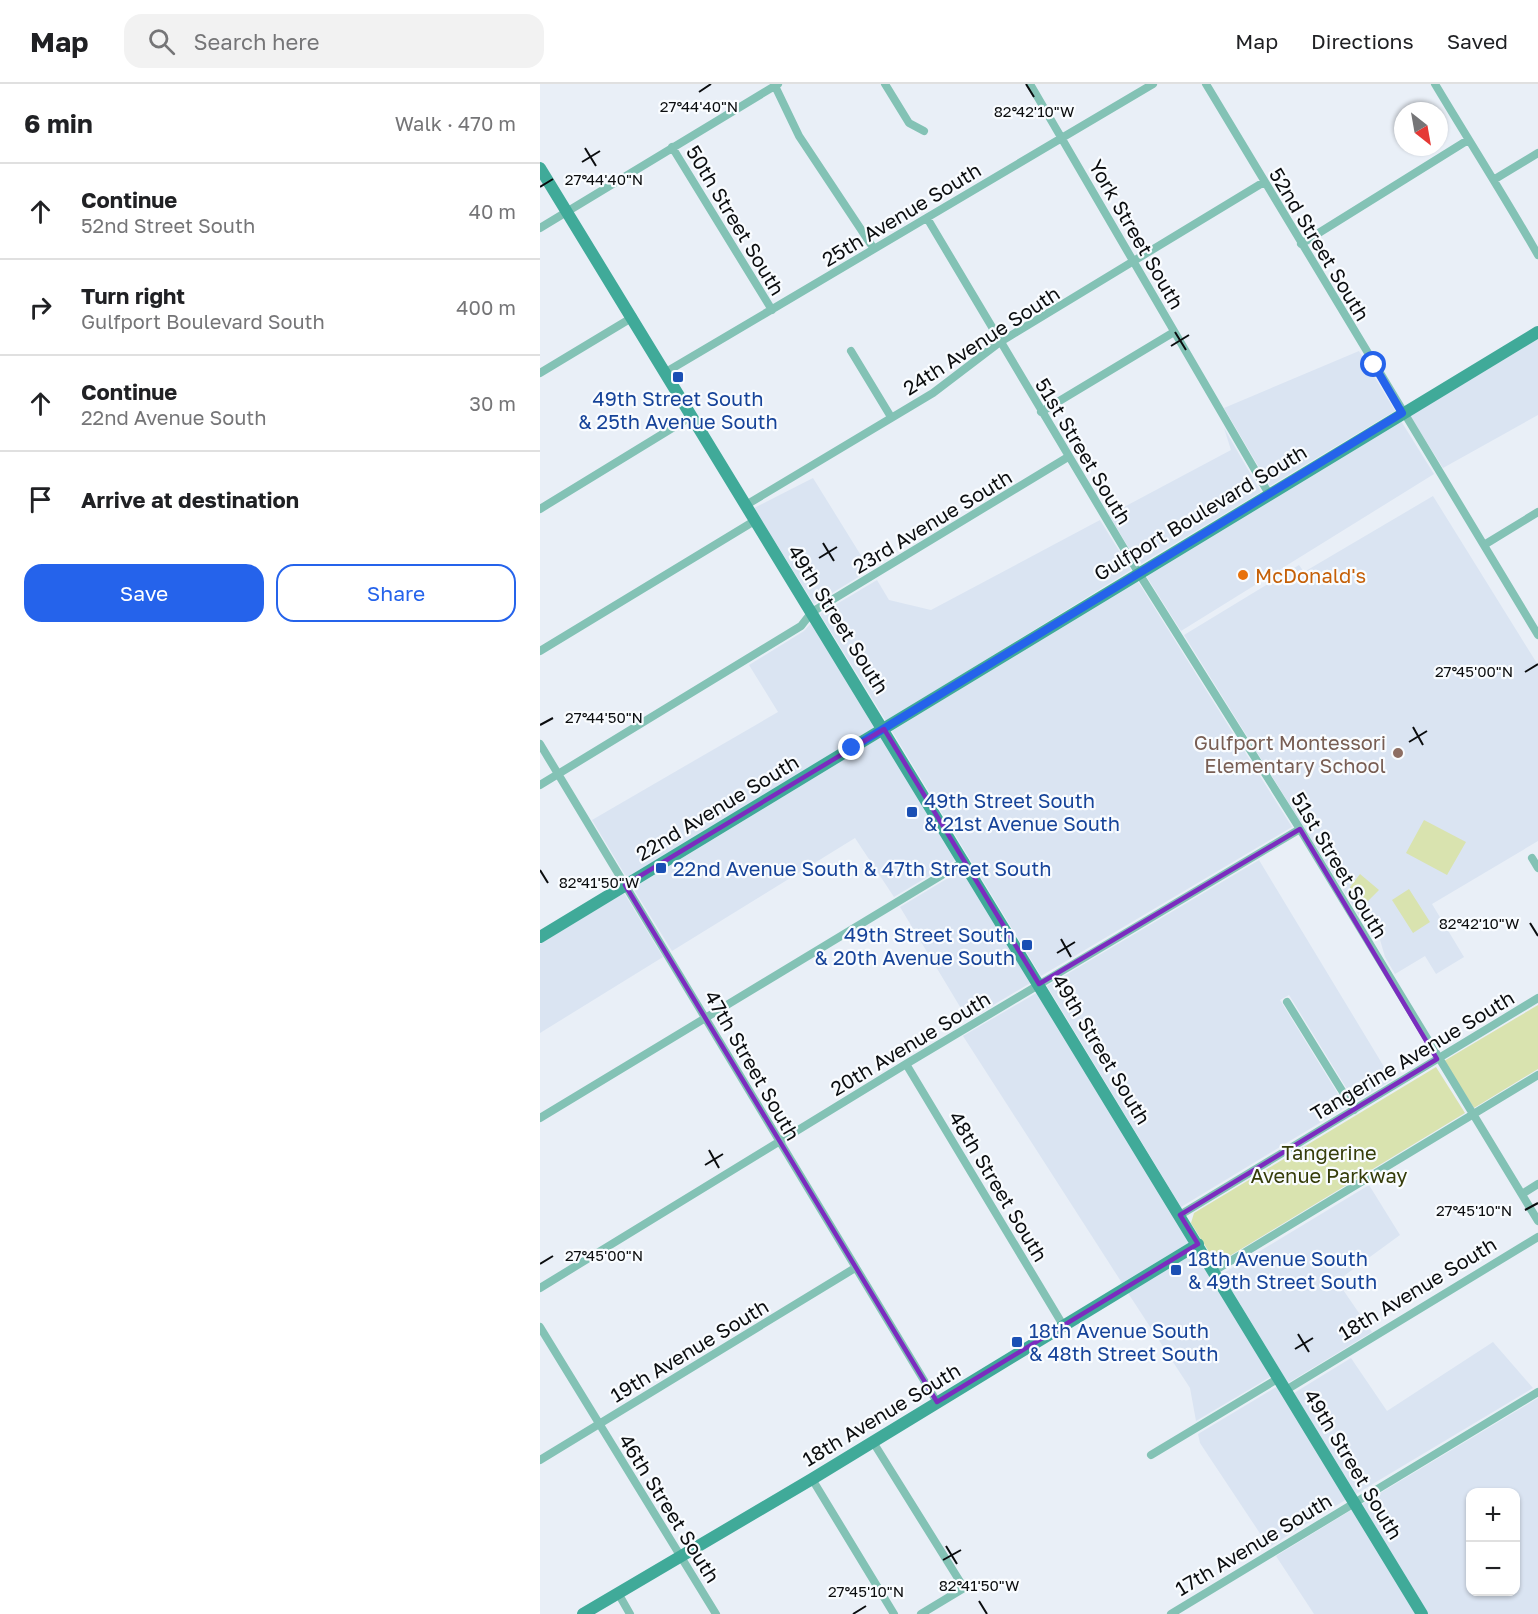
<!DOCTYPE html>
<html lang="en">
<head>
<meta charset="utf-8">
<style>
	:root { --surface:#fff; --page:#f2f2f2; --text:#202124; --muted:#757577; --line:#e0e0e0; --accent:#2563eb }
	body { margin:0; font-family:"Golos Text",sans-serif; background:var(--page); color:var(--text) }
	.controls { position:absolute; right:18px; bottom:18px; display:grid; overflow:hidden; border-radius:12px; box-shadow:0 2px 4px #0004 }
	.controls button { width:54px; height:54px; display:grid; place-items:center; padding:0; border:0; border-bottom:2px solid var(--line); background:var(--surface); color:var(--text); font:30px sans-serif }
	.compass { position:absolute; left:854px; top:18px; width:54px; height:54px; border-radius:50%; background:var(--surface); box-shadow:0 2px 4px #0004; rotate:149deg }
	.stop { position:absolute; width:18px; height:18px; margin:-14px; border:4px solid #2563eb; border-radius:50%; background:#fff }
	.stop.end { background:#2563eb; border-color:#fff; box-shadow:0 2px 6px #0008 }
	.list { margin:0; padding:0; list-style:none }
	h2 { display:flex; justify-content:space-between; align-items:center; height:78px; margin:0; padding:0 24px; font-size:26px }
	h2 small { font-size:20px; font-weight:400; color:var(--muted) }
	.list li { display:grid; grid-template-columns:39px 1fr auto; gap:18px; align-items:center; box-sizing:border-box; height:96px; padding:0 24px; border-top:2px solid var(--line) }
	.list b { display:block; font-size:22px; white-space:nowrap }
	.list p { margin:0; font-size:20px; white-space:nowrap; color:var(--muted) }
	.list em { font-size:20px; font-style:normal; color:var(--muted) }
	.actions { display:flex; gap:12px; padding:18px 24px }
	.actions a { flex:1; padding:14px 0; border:2px solid var(--accent); border-radius:18px; text-align:center; font-size:21px; color:var(--accent) }
	.actions .main { background:var(--accent); color:#fff }
	.icon { flex:none; width:33px; height:33px; fill:none; stroke:currentColor; stroke-width:2; stroke-linecap:round; stroke-linejoin:round }
	.map { position:relative; flex:none; width:998px; height:1530px; overflow:hidden }
	header { display:flex; align-items:center; gap:36px; box-sizing:border-box; height:84px; padding:0 30px; background:var(--surface); border-bottom:2px solid var(--line) }
	header strong { font-size:28px }
	nav { display:flex; gap:33px; margin-inline-start:auto; font-size:21px }
	.search { width:420px; height:54px; background:var(--page); display:flex; align-items:center; gap:15px; box-sizing:border-box; padding:0 21px; border-radius:18px; color:var(--muted); font-size:22px }
	main { display:flex }
	aside { flex:1; background:var(--surface) }
	.map>svg:first-child { display:block }
</style>
</head>
<body>
<header>
<strong>Map</strong>
<div class="search"><svg class="icon" aria-label="search" viewBox="0 0 24 24"><circle cx="10" cy="10" r="6"/><path d="M15 15l6 6"/></svg>Search here</div>
<nav><a>Map</a><a>Directions</a><a>Saved</a></nav>
</header>
<main>
<aside>
<h2>6 min<small>Walk · 470 m</small></h2>
<ul class="list">
<li><svg class="icon" aria-label="ahead" viewBox="0 0 24 24"><path d="M12 20V5M6 11l6-6 6 6"/></svg><div><b>Continue</b><p>52nd Street South</p></div><em>40 m</em></li>
<li><svg class="icon" aria-label="right" viewBox="0 0 24 24"><path d="M7 20v-9h11M14 6l5 5-5 5"/></svg><div><b>Turn right</b><p>Gulfport Boulevard South</p></div><em>400 m</em></li>
<li><svg class="icon" aria-label="ahead" viewBox="0 0 24 24"><path d="M12 20V5M6 11l6-6 6 6"/></svg><div><b>Continue</b><p>22nd Avenue South</p></div><em>30 m</em></li>
<li><svg class="icon" aria-label="arrive" viewBox="0 0 24 24"><path d="M6 21V4h12l-3 4 3 4H6"/></svg><div><b>Arrive at destination</b></div></li>
</ul>
<div class="actions"><a class="main">Save</a><a>Share</a></div>
</aside>
<div class="map">
<svg width="998" height="1530" viewBox="0 0 998 1530">
	<rect width="100%" height="100%" fill="#e9eff7"/>
	<!-- built -->
	<path fill="#dae4f2" fill-rule="evenodd" d="M998,255v76l-95,53 -33,-52z
		M819,267l36,60 -125,75 -46,-78z
		M861,337l33,53 -253,157 -36,-57z
		M684,344l37,64 -122,73 -30,-50 122,-65z
		M273,394l57,92 -56,34 -60,-96z
		M893,412l105,169v176l-106,63 32,53 -28,17 -11,-18 -30,18 -10,-17 -8,-28 -16,-10 -177,-284 115,-70 5,7z
		M560,436l31,50 -245,151 -66,-107 57,-34 12,20 42,10z
		M597,496l155,247 -251,149 -149,-245z
		M272,538l65,104 -250,152 -35,-58 186,-108 -29,-47 55,-34z
		M343,652l74,123 -63,38 -39,-59 -183,113 -39,-63z
		M719,776l133,220 -37,22 -66,-107 -9,5 66,107 -165,100 -134,-221z
		M423,785l69,113 -64,38 -68,-113z
		M84,809l39,64 -123,76v-89z
		M498,908l152,250 -68,41 -159,-247z
		M829,1101l31,50 -63,46 35,51 -84,51 -66,-109z
		M656,1168l76,124 -76,45 -6,-33 -62,-95z
		M953,1258l40,46 -177,106 -62,-101 57,-35 36,53z
		M738,1302l69,113 -78,48 -69,-104 -2,-9z
		M998,1314v216h-110l-66,-110zM930,1408h45v100h-45z
		M813,1425l63,105h-102l-38,-58z"/>
	<!-- green -->
	<path fill="#d9e3af" d="M884,736l42,22 -19,33 -41,-22z
		M820,790l19,16 -13,13c-8,-2 -15,-8 -16,-16z
		M869,805l21,33 -17,11 -21,-33z
		M998,921v64l-64,39 -30,-47z
		M896,983l29,46 -242,147 -12,-5 -20,-32 3,-10z"/>
	<g fill="none" stroke-linecap="round" stroke-linejoin="round">
		<!-- street -->
		<path stroke="#83c2b5" stroke-width="8" d="M345,0l24,39 15,8
			M490,0l239,410
			M666,0l332,551
			M895,0c34,57 70,113 103,171
			M235,2l24,50 75,113
			M132,63l100,163
			M955,95l43,-26
			M387,134l211,354 162,257 238,392
			M0,144l238,-144
			M761,160l167,-104
			M311,267l40,66
			M126,288l487,-288
			M0,289l93,-56
			M501,328l133,-80
			M206,421l187,-112 67,-51 264,-160
			M0,425l152,-93
			M944,461l54,-33
			M0,567l216,-131
			M0,660l397,658
			M0,701l261,-159 11,-14 256,-155
			M992,774l6,10
			M747,918l67,108
			M366,980l157,261
			M0,1034l425,-257
			M982,1110l16,-10
			M640,1131l358,-217
			M674,1187l324,-196
			M0,1204l366,-224 394,-235
			M0,1243l176,287
			M746,1306l252,-153
			M333,1358l91,146 -43,26
			M611,1371l128,-77
			M0,1376l315,-192
			M272,1395l82,135
			M78,1509l12,21
			M631,1530l367,-222"/>
		<!-- secondary -->
		<path stroke="#40aa99" stroke-width="12" d="M0,84l882,1446
			M0,853l998,-605
			M43,1530l229,-135 386,-235"/>
	</g>
	<g fill="none" stroke-linecap="round" stroke-linejoin="round">
		<!-- route -->
		<path stroke="#2563eb" stroke-width="8" d="M312,664l550,-335 -28,-48"/>
	</g>
	<!-- marked area -->
	<path fill="none" stroke="#7b2cbf" stroke-width="4.5" stroke-linejoin="round" d="M344,645l155,255 261,-155 137,230 -257,156 18,29 -261,158 -312,-517z"/>
	<!-- ticks -->
	<path fill="none" stroke="#0b0d0f" stroke-width="2" d="M486,0l8,13M159,8l12,-8M45,64l11,18M42,78l18,-11M0,103l13,-8M635,248l11,18M631,262l18,-11M283,459l11,18M279,474l18,-11M985,588l13,-8M0,641l13,-7M873,643l10,18M869,658l18,-11M0,786l8,13M990,839l8,13M521,855l10,18M517,869l18,-11M169,1066l10,18M165,1081l18,-11M985,1126l13,-7M0,1180l13,-8M758,1250l11,18M755,1265l18,-11M406,1462l11,18M403,1476l18,-10M439,1517l8,13M313,1530l13,-8"/>
	<!-- markers -->
	<g fill="#1a4fb4" stroke="#f9fcff" stroke-width="2">
		<rect x="132" y="287" width="12" height="12" rx="3"/>
		<rect x="366" y="722" width="12" height="12" rx="3"/>
		<rect x="115" y="778" width="12" height="12" rx="3"/>
		<rect x="481" y="855" width="12" height="12" rx="3"/>
		<rect x="630" y="1180" width="12" height="12" rx="3"/>
		<rect x="471" y="1252" width="12" height="12" rx="3"/>
	</g>
	<circle fill="#e8710a" stroke="#f9fcff" stroke-width="2" cx="703" cy="491" r="6"/>
	<circle fill="#8d6e63" stroke="#f9fcff" stroke-width="2" cx="858" cy="669" r="6"/>
	<g text-anchor="middle" dominant-baseline="central" stroke-width="4.5" stroke-linejoin="round" paint-order="stroke">
		<!-- street labels -->
		<g font-size="20" fill="#0b0d0f" stroke="#f9fcff">
			<text transform="translate(361 130) rotate(-31)">25th Avenue South</text>
			<text transform="translate(196 136) rotate(59)">50th Street South</text>
			<text transform="translate(597 150) rotate(60)">York Street South</text>
			<text transform="translate(780 160) rotate(59)">52nd Street South</text>
			<text transform="translate(441 256) rotate(-33)">24th Avenue South</text>
			<text transform="translate(544 367) rotate(59)">51st Street South</text>
			<text transform="translate(660 428) rotate(-31)">Gulfport Boulevard South</text>
			<text transform="translate(392 437) rotate(-31)">23rd Avenue South</text>
			<text transform="translate(299 535) rotate(58)">49th Street South</text>
			<text transform="translate(177 723) rotate(-31)">22nd Avenue South</text>
			<text transform="translate(800 781) rotate(59)">51st Street South</text>
			<text transform="translate(370 959) rotate(-31)">20th Avenue South</text>
			<text transform="translate(562 965) rotate(59)">49th Street South</text>
			<text transform="translate(872 971) rotate(-31)">Tangerine Avenue South</text>
			<text transform="translate(213 981) rotate(60)">47th Street South</text>
			<text transform="translate(459 1102) rotate(59)">48th Street South</text>
			<text transform="translate(877 1204) rotate(-31)">18th Avenue South</text>
			<text transform="translate(149 1266) rotate(-31)">19th Avenue South</text>
			<text transform="translate(341 1330) rotate(-31)">18th Avenue South</text>
			<text transform="translate(814 1380) rotate(59)">49th Street South</text>
			<text transform="translate(130 1424) rotate(58)">46th Street South</text>
			<text transform="translate(713 1460) rotate(-31)">17th Avenue South</text>
		</g>
		<!-- transit labels -->
		<g font-size="20" fill="#164399" stroke="#f9fcff" text-anchor="start">
			<text x="138" y="314" text-anchor="middle">49th Street South<tspan x="138" dy="23">&amp; 25th Avenue South</tspan></text>
			<text x="384" y="716">49th Street South<tspan x="384" dy="23">&amp; 21st Avenue South</tspan></text>
			<text x="133" y="784">22nd Avenue South &amp; 47th Street South</text>
			<text x="475" y="850" text-anchor="end">49th Street South<tspan x="475" dy="23">&amp; 20th Avenue South</tspan></text>
			<text x="648" y="1174">18th Avenue South<tspan x="648" dy="23">&amp; 49th Street South</tspan></text>
			<text x="489" y="1246">18th Avenue South<tspan x="489" dy="23">&amp; 48th Street South</tspan></text>
		</g>
		<!-- food labels -->
		<g font-size="20" fill="#c56008" stroke="#f9fcff" text-anchor="start">
			<text x="715" y="491">McDonald's</text>
		</g>
		<!-- education labels -->
		<g font-size="20" fill="#785e54" stroke="#f9fcff" text-anchor="end">
			<text x="846" y="658">Gulfport Montessori<tspan x="846" dy="23">Elementary School</tspan></text>
		</g>
		<!-- park labels -->
		<g font-size="20" fill="#363d0a" stroke="#f9fcff">
			<text x="789" y="1068">Tangerine<tspan x="789" dy="23">Avenue Parkway</tspan></text>
		</g>
	</g>
	<g font-size="15" text-anchor="middle" fill="#0b0d0f" stroke="#f9fcff" stroke-width="4.5" stroke-linejoin="round" paint-order="stroke">
		<text x="159" y="28">27°44'40"N</text>
		<text x="494" y="33">82°42'10"W</text>
		<text x="64" y="101">27°44'40"N</text>
		<text x="934" y="593">27°45'00"N</text>
		<text x="64" y="639">27°44'50"N</text>
		<text x="59" y="804">82°41'50"W</text>
		<text x="939" y="845">82°42'10"W</text>
		<text x="934" y="1132">27°45'10"N</text>
		<text x="64" y="1177">27°45'00"N</text>
		<text x="439" y="1507">82°41'50"W</text>
		<text x="326" y="1513">27°45'10"N</text>
	</g>
</svg>
<div class="controls">
<button>+</button>
<button>−</button>
</div>
<svg class="compass" viewBox="-18 -18 36 36"><path d="M0-13l5 13h-10z" fill="#e53935"/><path d="M0 13l5-13h-10z" fill="#757577"/></svg>
<div class="stop" style="left:834px;top:281px"></div>
<div class="stop end" style="left:312px;top:664px"></div>
</div>
</main>
</body>
</html>
